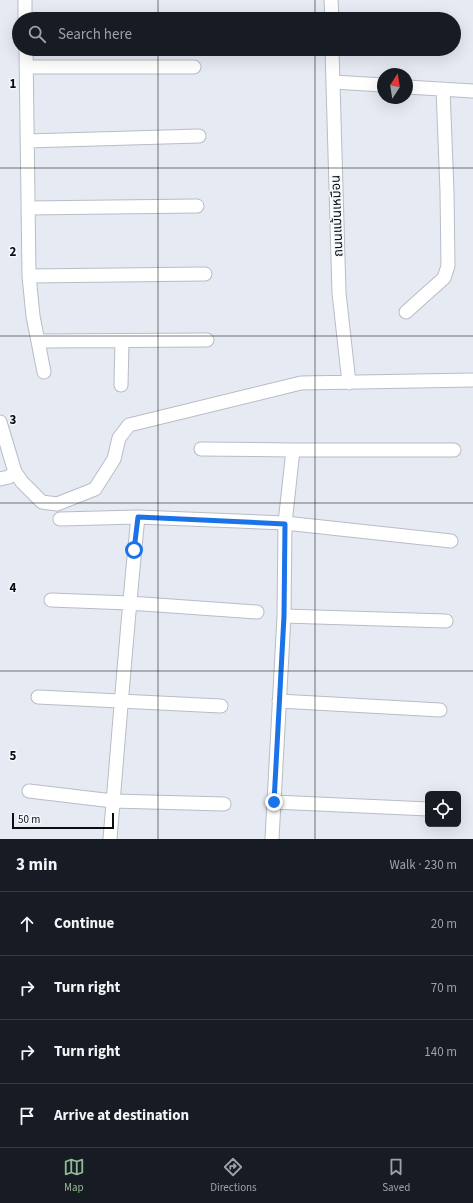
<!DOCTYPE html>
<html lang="en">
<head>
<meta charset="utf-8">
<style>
	:root { --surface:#171b24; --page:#242831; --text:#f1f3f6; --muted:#9ea1a6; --line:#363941; --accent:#93b994 }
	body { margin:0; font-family:"Source Sans 3","Noto Sans Thai",sans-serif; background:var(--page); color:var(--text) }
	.controls { position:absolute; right:12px; bottom:12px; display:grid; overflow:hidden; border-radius:6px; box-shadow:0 4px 16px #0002 }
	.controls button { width:36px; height:36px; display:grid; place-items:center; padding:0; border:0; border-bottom:1px solid var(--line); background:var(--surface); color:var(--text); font:20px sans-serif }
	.compass { position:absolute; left:377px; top:68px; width:36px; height:36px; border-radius:50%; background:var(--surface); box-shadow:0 4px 16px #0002; rotate:12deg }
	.scale { position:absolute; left:12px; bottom:10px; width:102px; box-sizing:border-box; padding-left:4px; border:2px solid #0b0d0f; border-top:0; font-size:11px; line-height:14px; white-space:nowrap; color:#0b0d0f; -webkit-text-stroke:3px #f3f7fe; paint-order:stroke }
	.stop { position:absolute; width:12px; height:12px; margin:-9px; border:3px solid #1a73e8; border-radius:50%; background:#fff }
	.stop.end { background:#1a73e8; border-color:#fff; box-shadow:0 1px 4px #0008 }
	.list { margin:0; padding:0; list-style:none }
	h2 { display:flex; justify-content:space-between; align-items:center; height:52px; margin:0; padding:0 16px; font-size:17px }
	h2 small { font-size:13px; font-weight:400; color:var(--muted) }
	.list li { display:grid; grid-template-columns:26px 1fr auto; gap:12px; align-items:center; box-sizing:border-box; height:64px; padding:0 16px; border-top:1px solid var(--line) }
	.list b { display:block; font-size:15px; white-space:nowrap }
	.list em { font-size:13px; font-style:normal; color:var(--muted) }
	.icon { flex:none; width:22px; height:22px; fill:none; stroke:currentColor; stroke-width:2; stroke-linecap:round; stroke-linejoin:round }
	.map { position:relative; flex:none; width:473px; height:839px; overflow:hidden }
	.search { position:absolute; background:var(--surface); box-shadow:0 4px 16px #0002; left:12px; right:12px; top:12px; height:44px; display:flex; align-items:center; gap:10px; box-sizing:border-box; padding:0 14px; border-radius:22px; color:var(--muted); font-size:15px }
	.sheet { height:308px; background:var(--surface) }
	nav { display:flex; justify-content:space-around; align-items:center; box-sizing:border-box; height:56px; border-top:1px solid var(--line); background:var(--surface); font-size:11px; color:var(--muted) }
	nav a { display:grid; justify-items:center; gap:2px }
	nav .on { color:var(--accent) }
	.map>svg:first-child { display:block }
</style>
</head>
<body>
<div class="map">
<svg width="473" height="839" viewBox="0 0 473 839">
	<rect width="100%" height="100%" fill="#e5eaf3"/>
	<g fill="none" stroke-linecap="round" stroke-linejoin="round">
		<defs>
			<path id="street" d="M25,0v19
				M331,0l1,19
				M26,49l3,227 4,40 11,56
				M332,49l7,244 10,90
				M26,67h168
				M333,82l50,3
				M407,87l66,4
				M27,141l172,-5
				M28,208l169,-2
				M29,276l176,-2
				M406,312l38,-34 4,-12 -1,-75 -4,-102
				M38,341l169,-1
				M121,385l1,-44
				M0,422l15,50 7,10 20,20 15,2 38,-15 19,-30 5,-21 10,-13 172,-42 172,-3
				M201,449l92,1
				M0,479l9,-2 6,-5
				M60,519l78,-2
				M51,600l78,3 128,9
				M284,616l162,5
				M38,697l183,9
				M279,701l161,9
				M29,791l84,10 111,3
				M274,802l154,7
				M110,839c9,-107 17,-215 28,-322l147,6 166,18
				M272,839l12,-223 1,-93 8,-73h161"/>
		</defs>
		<!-- street casing -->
		<use href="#street" stroke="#b8bdc5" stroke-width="15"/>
		<!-- street -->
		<use href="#street" stroke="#fff" stroke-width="13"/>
	</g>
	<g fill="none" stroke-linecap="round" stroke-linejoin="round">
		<!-- route -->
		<path stroke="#1a73e8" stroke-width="5" d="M134,550l4,-33 147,7 -1,92 -10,186"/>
	</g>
	<!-- grid -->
	<path fill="none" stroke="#0b0d0f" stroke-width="1" stroke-opacity="0.55" d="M158,0v19M315,0v19M158,49v790M315,49v790M0,168h473M0,336h473M0,503h473M0,671h473"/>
	<g text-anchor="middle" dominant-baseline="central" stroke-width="3" stroke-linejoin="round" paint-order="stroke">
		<!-- street labels -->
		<g font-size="13" fill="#0b0d0f" stroke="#f3f7fe">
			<text transform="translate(337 216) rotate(-92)">ถนนแม้นเหมือน</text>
		</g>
	</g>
	<g font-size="13" text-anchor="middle" font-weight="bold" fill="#0b0d0f" stroke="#f3f7fe" stroke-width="3" stroke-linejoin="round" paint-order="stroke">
		<text x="13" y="88">1</text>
		<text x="13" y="256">2</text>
		<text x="13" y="424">3</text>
		<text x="13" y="592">4</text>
		<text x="13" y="760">5</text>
	</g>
</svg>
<div class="controls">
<button><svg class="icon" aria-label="locate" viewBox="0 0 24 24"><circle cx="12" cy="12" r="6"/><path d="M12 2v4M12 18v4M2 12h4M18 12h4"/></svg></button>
</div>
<svg class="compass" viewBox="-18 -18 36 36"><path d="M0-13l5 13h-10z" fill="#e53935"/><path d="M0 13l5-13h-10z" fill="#9ea1a6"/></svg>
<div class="scale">50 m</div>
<div class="stop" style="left:134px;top:550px"></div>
<div class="stop end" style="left:274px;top:802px"></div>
<div class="search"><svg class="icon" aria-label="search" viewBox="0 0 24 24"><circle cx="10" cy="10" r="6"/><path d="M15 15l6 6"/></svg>Search here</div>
</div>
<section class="sheet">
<h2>3 min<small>Walk · 230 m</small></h2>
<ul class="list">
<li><svg class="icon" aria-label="ahead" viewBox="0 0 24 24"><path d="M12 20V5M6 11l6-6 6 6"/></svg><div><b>Continue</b></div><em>20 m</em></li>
<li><svg class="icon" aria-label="right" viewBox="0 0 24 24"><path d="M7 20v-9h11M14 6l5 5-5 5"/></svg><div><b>Turn right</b></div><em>70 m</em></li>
<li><svg class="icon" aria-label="right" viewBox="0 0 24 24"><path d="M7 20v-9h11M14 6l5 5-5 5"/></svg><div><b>Turn right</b></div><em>140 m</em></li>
<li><svg class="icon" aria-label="arrive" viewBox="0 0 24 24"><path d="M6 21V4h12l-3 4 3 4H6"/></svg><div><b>Arrive at destination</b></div></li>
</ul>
</section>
<nav>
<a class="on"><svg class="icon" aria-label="map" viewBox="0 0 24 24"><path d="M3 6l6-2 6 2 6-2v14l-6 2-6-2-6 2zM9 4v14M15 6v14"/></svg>Map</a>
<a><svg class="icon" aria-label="directions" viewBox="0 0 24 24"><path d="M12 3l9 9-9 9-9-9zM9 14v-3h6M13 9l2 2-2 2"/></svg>Directions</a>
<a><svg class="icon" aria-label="saved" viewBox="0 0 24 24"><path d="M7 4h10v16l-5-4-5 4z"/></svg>Saved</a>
</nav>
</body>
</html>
